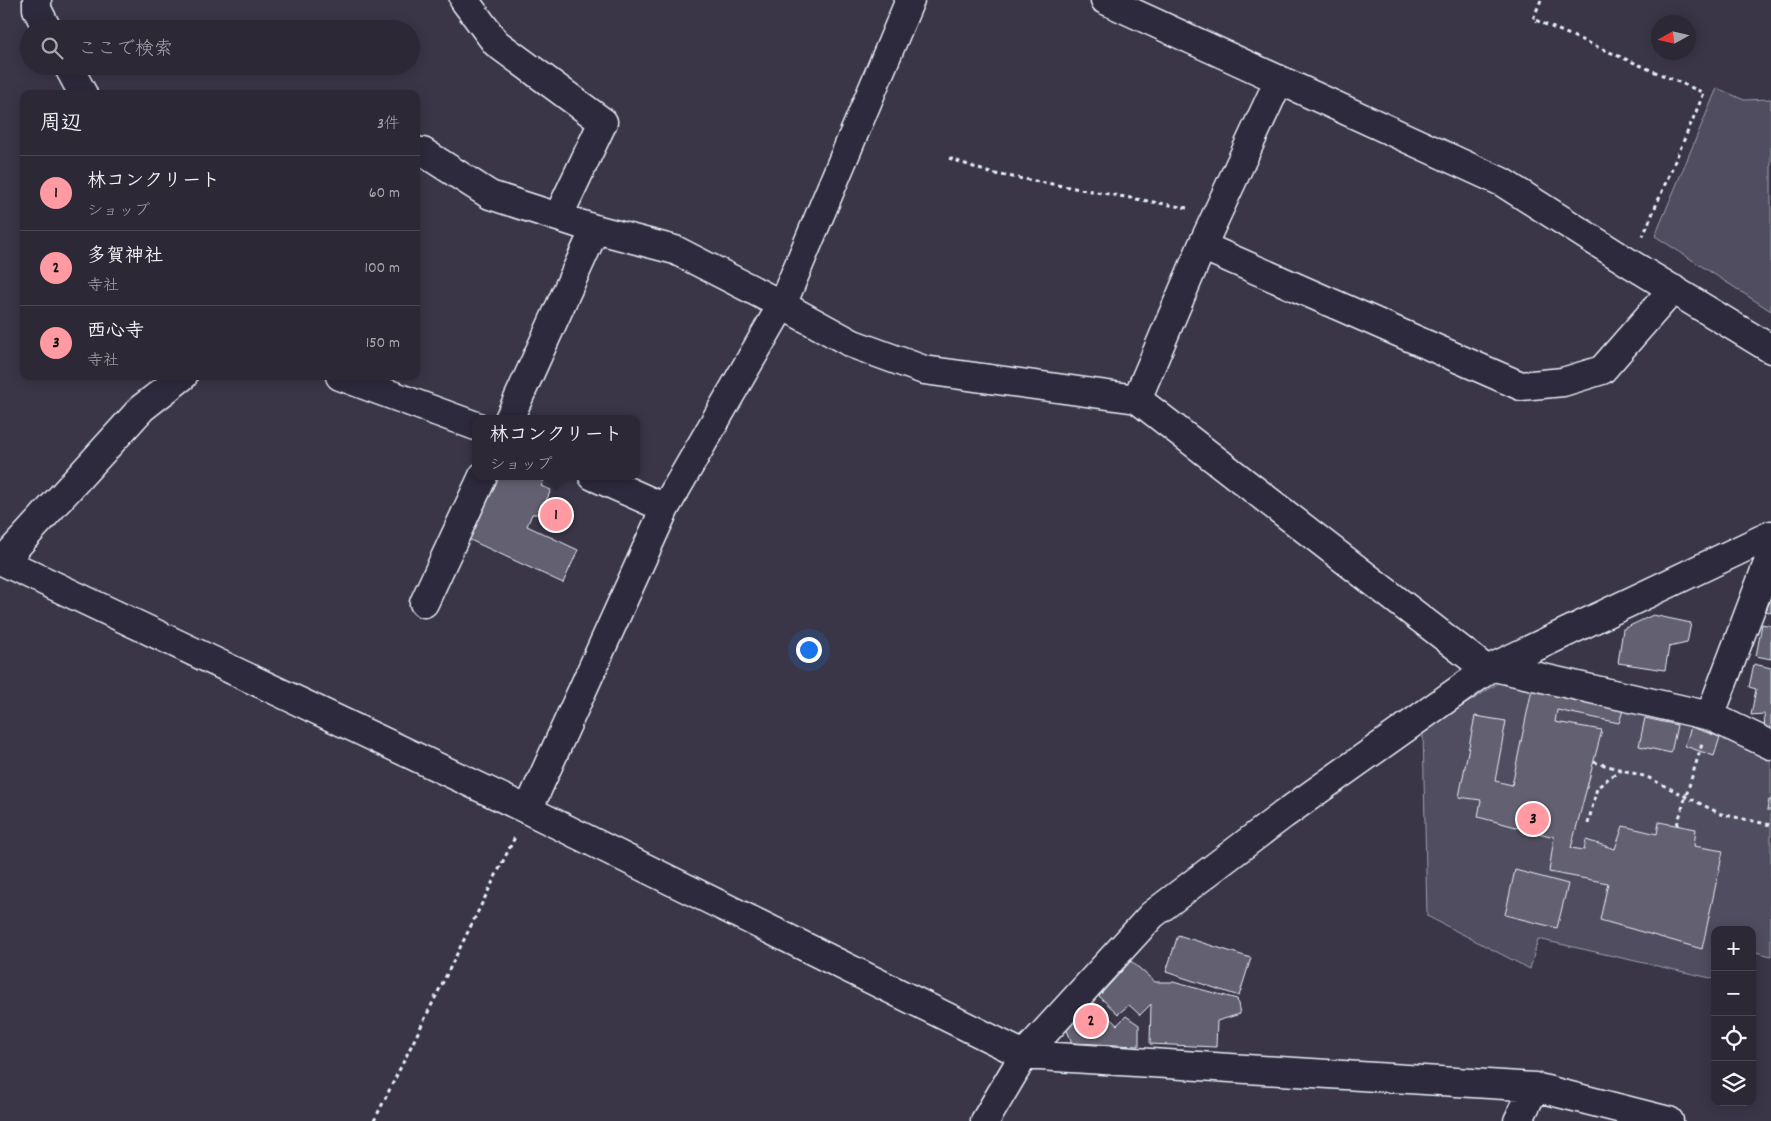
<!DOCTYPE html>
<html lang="ja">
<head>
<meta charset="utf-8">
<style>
	:root { --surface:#2c2836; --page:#383442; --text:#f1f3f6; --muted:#a6a6ad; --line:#484451; --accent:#ff9aa2 }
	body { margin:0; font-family:Dekko,"Klee One",sans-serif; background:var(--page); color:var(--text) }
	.controls { position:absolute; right:15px; bottom:15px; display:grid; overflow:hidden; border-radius:10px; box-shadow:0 2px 12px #0003 }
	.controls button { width:45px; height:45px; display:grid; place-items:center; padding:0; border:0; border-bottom:1px solid var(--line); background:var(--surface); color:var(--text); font:25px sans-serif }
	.compass { position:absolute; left:1651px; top:15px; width:45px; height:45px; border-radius:50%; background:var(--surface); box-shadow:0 2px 12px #0003; rotate:262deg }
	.you { position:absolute; left:808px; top:649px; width:18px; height:18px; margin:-12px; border:4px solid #fff; border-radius:50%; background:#1a73e8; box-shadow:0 0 0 8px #1a73e833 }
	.badge { display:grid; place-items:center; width:32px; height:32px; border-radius:50%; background:var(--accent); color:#111; font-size:16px; font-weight:700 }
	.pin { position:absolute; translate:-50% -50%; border:2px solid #fff; box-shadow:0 1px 5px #0006 }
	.popup { position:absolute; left:472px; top:415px; width:168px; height:65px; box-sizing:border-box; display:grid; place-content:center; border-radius:10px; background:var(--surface); filter:drop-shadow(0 1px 4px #0005); font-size:16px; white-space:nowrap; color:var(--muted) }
	.popup b { font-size:19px; color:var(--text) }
	.popup::after { content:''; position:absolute; left:50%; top:100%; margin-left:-10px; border:10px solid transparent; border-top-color:var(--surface) }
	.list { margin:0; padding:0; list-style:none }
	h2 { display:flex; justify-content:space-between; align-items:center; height:65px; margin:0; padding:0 20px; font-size:21px }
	h2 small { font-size:16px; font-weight:400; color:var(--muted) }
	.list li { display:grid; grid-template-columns:32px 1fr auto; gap:15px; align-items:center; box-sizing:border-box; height:75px; padding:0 20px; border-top:1px solid var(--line) }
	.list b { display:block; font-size:19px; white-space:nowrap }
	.list p { margin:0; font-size:16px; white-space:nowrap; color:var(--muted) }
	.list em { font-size:16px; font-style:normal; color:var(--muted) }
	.icon { flex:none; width:28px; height:28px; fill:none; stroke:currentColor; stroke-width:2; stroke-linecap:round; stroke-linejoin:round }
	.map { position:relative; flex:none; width:1771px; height:1121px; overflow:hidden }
	.search { position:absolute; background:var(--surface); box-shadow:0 2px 12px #0003; left:20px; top:20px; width:400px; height:55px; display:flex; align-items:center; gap:12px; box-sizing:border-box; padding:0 18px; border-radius:28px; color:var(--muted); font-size:19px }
	.panel { position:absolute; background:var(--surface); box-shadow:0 2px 12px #0003; left:20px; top:90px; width:400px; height:290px; border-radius:10px }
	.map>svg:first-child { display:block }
</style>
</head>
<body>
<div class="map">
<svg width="1771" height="1121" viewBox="0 0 1771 1121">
	<rect width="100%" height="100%" fill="#3a3648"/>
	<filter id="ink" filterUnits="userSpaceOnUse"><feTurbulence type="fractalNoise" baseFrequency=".02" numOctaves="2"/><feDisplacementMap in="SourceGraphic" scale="10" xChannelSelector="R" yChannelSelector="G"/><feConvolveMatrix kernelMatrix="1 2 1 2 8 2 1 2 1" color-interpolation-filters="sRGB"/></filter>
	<g filter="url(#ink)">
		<!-- green -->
		<path fill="#504e5f" stroke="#9ca0ac" d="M1717,88l27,12 27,-1v212l-116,-75z
			M1506,678l170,35 95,42v201l-19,-5v-21h-37v49l-177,-40 -8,30 -103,-53 -4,-184z"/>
		<!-- building -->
		<path fill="#636171" stroke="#e8f1f8" d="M497,476h49l-5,10 10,4 -11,24h-8l-5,12 51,24 -15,33 -95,-44z
			M1771,598v15l-5,-2z
			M1653,615l38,8 -4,20 -18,4 -4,23 -47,-7 5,-34z
			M1762,624l9,2v33l-15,-3z
			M1754,664l17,4v64l-6,-1 -1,-17 -13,1 5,-26 -7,-2z
			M1532,689l91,21 -4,13 -62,-13 -2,12 47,8 -31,118 13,2 2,-10 29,9 8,-23 34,8 2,-12 37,7 -2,17 29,5 -21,98 -102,-29 8,-37 -59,-11 5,-35 -76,-20 3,-17 -22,-3 16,-81 31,5 -11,60 17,4z
			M1645,718l32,7 -6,28 -32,-7z
			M1691,727l29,10 -6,19 -29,-10z
			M1769,800h2v10h-4z
			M1515,870l53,14 -11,44 -52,-13z
			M1178,935l73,23 -12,38 -73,-24z
			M1131,961l24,21h18l64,17 3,15 -23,7 -1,26 -66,-3 1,-40 -11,11 -11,-10 -11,9 -19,-18z
			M1092,1001l25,24 9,-9 13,9v21l-67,-3 -7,-18z"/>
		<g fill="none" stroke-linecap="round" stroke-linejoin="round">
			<defs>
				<path id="minor" d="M37,0v9l10,20
					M464,0l32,43 107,79 -45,95
					M1105,0l397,182 129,82 140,85
					M68,66l15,28
					M416,151l7,1 67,43 105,34 80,21 107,55 71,39 71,26 213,29 350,271
					M1202,246l319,140 42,-4 39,-12 71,-81
					M340,376l136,50
					M1137,399l65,-153 77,-166
					M509,419l86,-190
					M593,476l72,32
					M0,560l528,250 496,245 511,32 134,34
					M3,561l139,-153 41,-32
					M424,603l59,-127
					M1494,667l216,49 61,29
					M1710,716l61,-161
					M528,810l137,-302 117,-203 128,-305
					M985,1121l39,-66 128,-140 131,-100 204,-145 284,-135
					M1518,1121l17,-34"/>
			</defs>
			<!-- minor casing -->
			<use href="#minor" stroke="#e8f1f8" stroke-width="31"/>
			<!-- path -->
			<path stroke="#e8f1f8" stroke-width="3" stroke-dasharray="4 4" stroke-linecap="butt" d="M1541,0l-8,19 171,74 -61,143
				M949,158l41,15 197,35
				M1594,762l53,15 74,37 50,11
				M1588,824l9,-36 12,-10 13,-8
				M1677,825l25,-81
				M374,1121l141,-284"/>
			<!-- minor -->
			<use href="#minor" stroke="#2f2a3d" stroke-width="28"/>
		</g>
	</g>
</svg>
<div class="controls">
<button>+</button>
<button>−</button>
<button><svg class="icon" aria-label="locate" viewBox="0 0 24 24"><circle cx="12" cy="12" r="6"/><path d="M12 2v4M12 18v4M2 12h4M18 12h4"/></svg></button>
<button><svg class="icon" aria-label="layers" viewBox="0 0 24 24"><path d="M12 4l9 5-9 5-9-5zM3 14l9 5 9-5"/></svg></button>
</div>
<svg class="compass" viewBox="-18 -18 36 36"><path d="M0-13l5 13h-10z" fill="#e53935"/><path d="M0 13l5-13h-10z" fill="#a6a6ad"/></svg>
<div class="you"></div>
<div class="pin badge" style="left:556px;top:515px">1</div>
<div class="popup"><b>林コンクリート</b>ショップ</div>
<div class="pin badge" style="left:1091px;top:1021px">2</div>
<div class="pin badge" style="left:1533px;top:819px">3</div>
<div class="search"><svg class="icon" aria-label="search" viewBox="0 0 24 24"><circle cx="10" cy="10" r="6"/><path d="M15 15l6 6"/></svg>ここで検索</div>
<section class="panel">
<h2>周辺<small>3件</small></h2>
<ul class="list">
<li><span class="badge">1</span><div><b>林コンクリート</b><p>ショップ</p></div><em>60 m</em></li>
<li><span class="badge">2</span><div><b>多賀神社</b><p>寺社</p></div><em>100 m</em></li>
<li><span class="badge">3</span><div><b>西心寺</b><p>寺社</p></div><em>150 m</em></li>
</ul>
</section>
</div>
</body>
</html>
